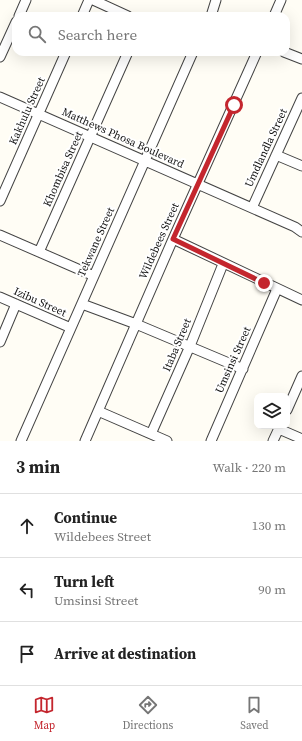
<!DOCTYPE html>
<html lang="en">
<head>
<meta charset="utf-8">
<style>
	:root { --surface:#fff; --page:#f2f2f2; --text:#222; --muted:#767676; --line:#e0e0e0; --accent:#c4262e }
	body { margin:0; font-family:"Source Serif 4",serif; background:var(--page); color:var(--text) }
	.controls { position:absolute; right:12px; bottom:12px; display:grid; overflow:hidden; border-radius:8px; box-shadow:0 4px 16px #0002 }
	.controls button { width:36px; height:36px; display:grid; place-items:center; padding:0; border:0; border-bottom:1px solid var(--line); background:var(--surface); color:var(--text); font:20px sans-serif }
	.stop { position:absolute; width:12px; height:12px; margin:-9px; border:3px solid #c4262e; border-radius:50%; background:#fff }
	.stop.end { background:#c4262e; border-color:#fff; box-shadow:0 1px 4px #0008 }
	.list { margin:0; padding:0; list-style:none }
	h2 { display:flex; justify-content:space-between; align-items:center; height:52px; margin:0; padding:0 16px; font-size:17px }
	h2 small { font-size:13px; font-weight:400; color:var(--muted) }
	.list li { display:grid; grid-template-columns:26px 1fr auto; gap:12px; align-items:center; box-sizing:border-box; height:64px; padding:0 16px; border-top:1px solid var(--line) }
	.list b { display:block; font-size:15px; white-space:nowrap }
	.list p { margin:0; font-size:13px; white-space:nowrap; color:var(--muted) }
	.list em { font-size:13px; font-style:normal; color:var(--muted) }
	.icon { flex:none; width:22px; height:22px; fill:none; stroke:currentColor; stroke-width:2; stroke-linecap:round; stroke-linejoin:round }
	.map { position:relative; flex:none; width:302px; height:441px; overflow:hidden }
	.search { position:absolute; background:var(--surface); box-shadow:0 4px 16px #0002; left:12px; right:12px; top:12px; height:44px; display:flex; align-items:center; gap:10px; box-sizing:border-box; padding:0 14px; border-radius:12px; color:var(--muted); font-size:15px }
	.sheet { height:244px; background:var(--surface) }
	nav { display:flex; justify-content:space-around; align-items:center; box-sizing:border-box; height:56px; border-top:1px solid var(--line); background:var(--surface); font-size:11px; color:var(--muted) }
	nav a { display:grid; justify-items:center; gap:2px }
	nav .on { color:var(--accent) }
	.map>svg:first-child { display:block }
</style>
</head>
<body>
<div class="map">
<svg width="302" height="441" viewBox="0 0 302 441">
	<rect width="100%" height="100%" fill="#fffdf5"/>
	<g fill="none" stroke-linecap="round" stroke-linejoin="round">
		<defs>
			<path id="minor" d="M93,0l35,16
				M19,16l7,-16
				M82,16l7,-16
				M211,16l5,-16
				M274,16l7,-16
				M284,52l18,7
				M0,57l16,-35
				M0,97l295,130 7,5
				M276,155l26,11
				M0,201l66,-149
				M252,208l50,-110
				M0,235l94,41
				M173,239l129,61
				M39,252l89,-200
				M0,297l71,31
				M82,304l54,20 107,45
				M0,342l16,-38
				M287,410l15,-34
				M98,411l69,30
				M279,429l23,10
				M151,434l39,-88 33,-82
				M21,441l172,-389
				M85,441l88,-202 84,-187
				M211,441l66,-152
				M273,441l7,-15"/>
		</defs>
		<!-- minor casing -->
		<use href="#minor" stroke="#444" stroke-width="11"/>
		<!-- minor -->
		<use href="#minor" stroke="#fff" stroke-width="9"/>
	</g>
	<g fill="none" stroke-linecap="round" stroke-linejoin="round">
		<!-- route -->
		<path stroke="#c4262e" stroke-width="5" d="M234,105l-61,134 91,44"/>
	</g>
	<g text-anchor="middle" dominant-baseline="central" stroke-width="4" stroke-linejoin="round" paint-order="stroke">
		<!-- street labels -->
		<g font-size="11" fill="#111" stroke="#fff">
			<text transform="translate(27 111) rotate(-66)">Kakhulu Street</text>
			<text transform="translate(123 138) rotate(24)">Matthews Phosa Boulevard</text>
			<text transform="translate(266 148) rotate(-65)">Umdlandla Street</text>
			<text transform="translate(63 169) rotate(-66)">Khombisa Street</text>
			<text transform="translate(159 241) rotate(-66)">Wildebees Street</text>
			<text transform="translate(96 242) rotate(-66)">Tekwane Street</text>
			<text transform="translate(40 302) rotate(24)">Izibu Street</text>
			<text transform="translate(177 345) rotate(-67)">Itaba Street</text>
			<text transform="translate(233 360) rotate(-66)">Umsinsi Street</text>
		</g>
	</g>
</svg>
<div class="controls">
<button><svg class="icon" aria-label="layers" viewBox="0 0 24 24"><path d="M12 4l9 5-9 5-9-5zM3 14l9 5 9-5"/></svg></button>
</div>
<div class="stop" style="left:234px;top:105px"></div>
<div class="stop end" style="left:264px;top:283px"></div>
<div class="search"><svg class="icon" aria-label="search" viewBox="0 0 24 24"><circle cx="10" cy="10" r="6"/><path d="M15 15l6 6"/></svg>Search here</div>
</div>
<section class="sheet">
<h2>3 min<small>Walk · 220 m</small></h2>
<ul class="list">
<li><svg class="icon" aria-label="ahead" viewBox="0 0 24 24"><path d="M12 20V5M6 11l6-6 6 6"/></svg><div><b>Continue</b><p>Wildebees Street</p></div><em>130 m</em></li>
<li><svg class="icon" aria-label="left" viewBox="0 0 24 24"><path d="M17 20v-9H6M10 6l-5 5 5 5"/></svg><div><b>Turn left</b><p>Umsinsi Street</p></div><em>90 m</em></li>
<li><svg class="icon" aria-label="arrive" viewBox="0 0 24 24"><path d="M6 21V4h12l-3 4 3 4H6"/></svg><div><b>Arrive at destination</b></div></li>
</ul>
</section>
<nav>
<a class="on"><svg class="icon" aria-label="map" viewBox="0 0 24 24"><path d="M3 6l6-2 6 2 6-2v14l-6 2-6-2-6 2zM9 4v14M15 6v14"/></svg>Map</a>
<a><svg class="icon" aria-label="directions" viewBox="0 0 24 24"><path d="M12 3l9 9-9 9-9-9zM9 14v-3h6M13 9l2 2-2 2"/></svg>Directions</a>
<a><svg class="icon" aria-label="saved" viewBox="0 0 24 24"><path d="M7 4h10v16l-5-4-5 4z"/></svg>Saved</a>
</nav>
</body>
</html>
